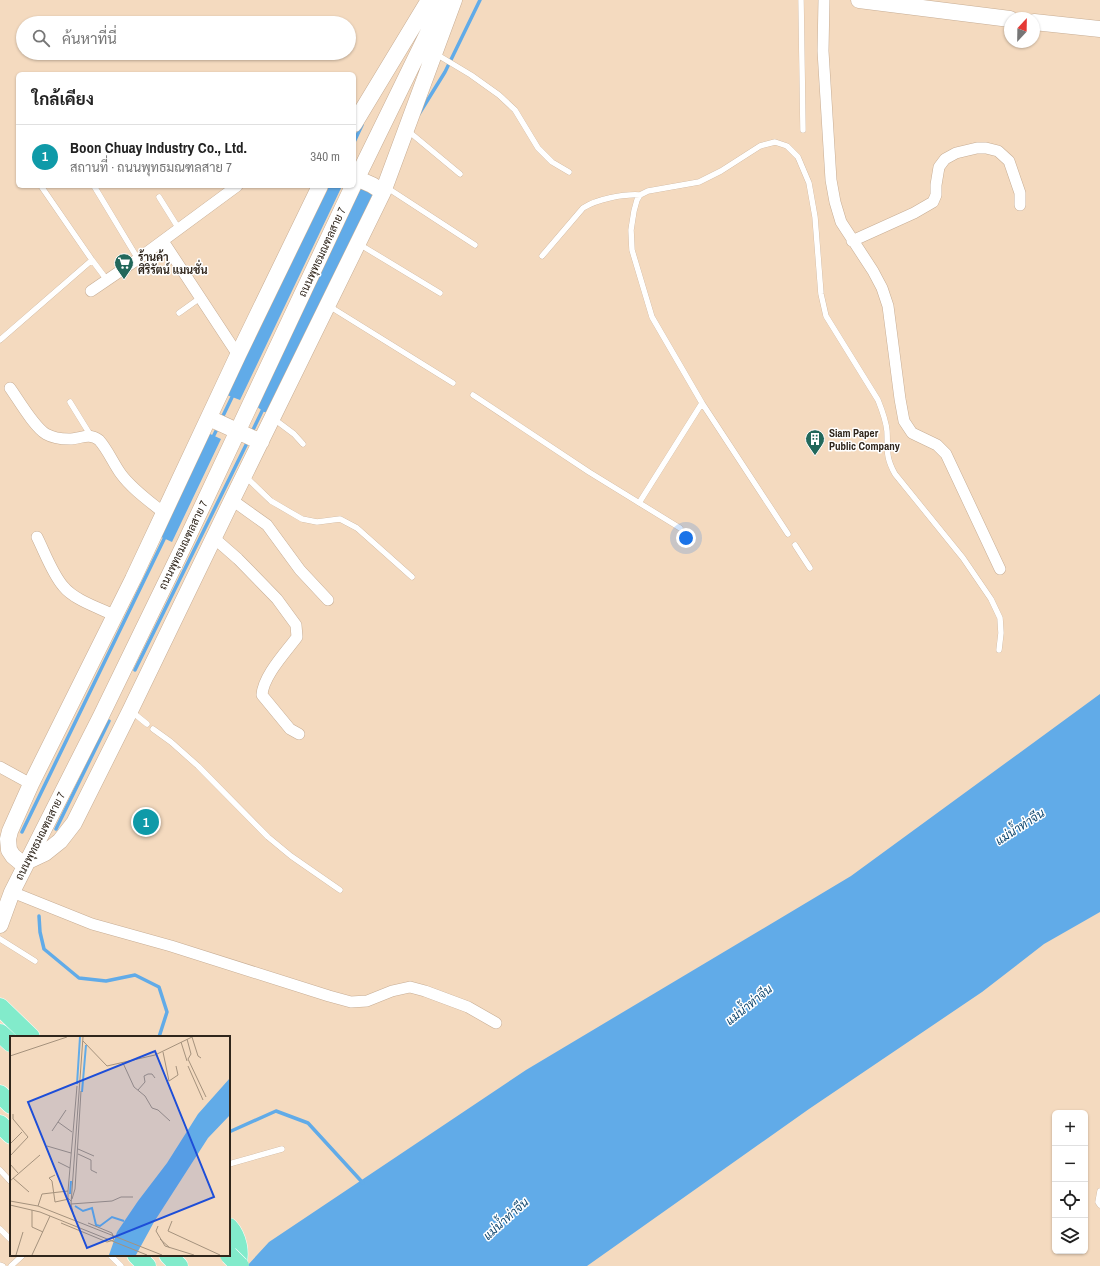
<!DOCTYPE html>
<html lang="th">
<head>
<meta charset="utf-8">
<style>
	:root { --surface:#fff; --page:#f2f2f2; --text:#222; --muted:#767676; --line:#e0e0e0; --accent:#22685b }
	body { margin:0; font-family:"Archivo Narrow",Sarabun,sans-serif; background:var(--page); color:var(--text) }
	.controls { position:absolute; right:12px; bottom:12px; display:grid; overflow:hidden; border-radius:6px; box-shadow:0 1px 3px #0004 }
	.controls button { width:36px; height:36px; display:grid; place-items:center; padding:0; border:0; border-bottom:1px solid var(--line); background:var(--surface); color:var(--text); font:20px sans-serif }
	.compass { position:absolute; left:1004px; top:12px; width:36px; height:36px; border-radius:50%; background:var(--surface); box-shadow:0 1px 3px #0004; rotate:22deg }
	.you { position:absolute; left:686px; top:538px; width:14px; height:14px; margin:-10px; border:3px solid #fff; border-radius:50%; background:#1a73e8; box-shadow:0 0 0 6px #1a73e833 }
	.badge { display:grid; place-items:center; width:26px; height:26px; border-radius:50%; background:var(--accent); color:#fff; font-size:13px; font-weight:700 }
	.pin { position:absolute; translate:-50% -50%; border:2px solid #fff; box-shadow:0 1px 4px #0006 }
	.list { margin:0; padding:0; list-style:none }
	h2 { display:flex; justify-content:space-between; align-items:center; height:52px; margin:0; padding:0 16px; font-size:17px }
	h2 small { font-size:13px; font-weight:400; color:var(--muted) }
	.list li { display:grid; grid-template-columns:26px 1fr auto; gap:12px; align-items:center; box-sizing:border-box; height:64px; padding:0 16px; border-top:1px solid var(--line) }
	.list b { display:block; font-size:15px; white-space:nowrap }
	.list p { margin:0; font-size:13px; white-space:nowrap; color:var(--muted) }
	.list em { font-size:13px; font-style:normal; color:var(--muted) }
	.icon { flex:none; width:22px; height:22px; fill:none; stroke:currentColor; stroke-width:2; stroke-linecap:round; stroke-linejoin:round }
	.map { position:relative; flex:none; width:1100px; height:1266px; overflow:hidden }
	.search { position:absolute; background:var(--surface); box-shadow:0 1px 3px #0004; left:16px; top:16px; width:340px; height:44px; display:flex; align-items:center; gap:10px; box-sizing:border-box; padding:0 14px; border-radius:22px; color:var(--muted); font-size:15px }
	.panel { position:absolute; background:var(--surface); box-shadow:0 1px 3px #0004; left:16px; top:72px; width:340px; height:116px; border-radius:6px }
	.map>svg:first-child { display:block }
</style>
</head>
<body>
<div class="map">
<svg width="1100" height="1266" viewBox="0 0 1100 1266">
	<rect width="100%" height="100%" fill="#f4dabf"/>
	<!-- water -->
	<path fill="#61abe8" d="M329,186h13l-102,214 -13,-5z
		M361,188l12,6 -104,218h-5l-8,-6z
		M208,433l13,6 -49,103 -13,-6z
		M1100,694v218l-56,32 -62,48 -173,117 -222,157h-340l22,-24 257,-172 325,-194z"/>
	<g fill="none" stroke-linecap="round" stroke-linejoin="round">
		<!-- stream -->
		<path stroke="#61abe8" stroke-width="3.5" d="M419,114l26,-42 35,-72
			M354,142l8,-17
			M221,420l13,-27
			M251,434l13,-27
			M212,439l6,-12
			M135,670l113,-229
			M56,829l53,-108
			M22,832l144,-297
			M39,916l1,16 4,17 35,29 27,3 29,-6 24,12 8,25 -8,25
			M229,1132l47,-21 32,12 55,60"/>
		<defs>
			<path id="lane" d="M801,0l2,130
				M436,54l35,21 28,20 16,15 23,38 14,14 17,10
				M407,130l53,44
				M41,186l51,74 15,20
				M94,186l44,73
				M386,187l89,58
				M159,197l20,32
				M359,244l81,49
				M542,256l41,-48c14,-9 40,-14 57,-13
				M329,306l124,77
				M179,313l21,-15
				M0,340l92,-80
				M473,395l116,77 91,56
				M70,402l21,34
				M702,403l-50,-86 -20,-67 -1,-20 3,-19 3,-11 3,-5 8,-4 51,-9 22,-11 39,-25 15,-4 12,4 11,11 11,26 6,34 6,77 5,22 52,84c4,10 8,20 9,31 1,19 -2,25 8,43l68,84 28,41 9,19 1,15 -2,17
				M274,419l20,15 9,10
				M245,476l26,25 31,18 15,3 23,-3 17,9 55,49
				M639,503l63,-100 86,131
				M795,545l15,23
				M131,711l16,13
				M153,729l18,13 27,24 70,71 23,19 49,34
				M0,939l35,22
				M229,1164l53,-15
				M0,1170l11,12
				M1100,1191l-2,11 2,3
				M0,1229l11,11
				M110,1255l11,11
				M0,1265l3,1
				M11,1266l12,-11"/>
			<path id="street" d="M824,0l-1,51 8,129 4,22 6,20 32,49 9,17 6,18 12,93 4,22 8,12 25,12 9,9 54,115
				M163,241l75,114
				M852,241l62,-28 19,-11 3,-7v-10l3,-18 6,-8 11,-6 21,-5h9l12,3 11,10 11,32v12
				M91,291l47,-32 99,-73
				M10,388c8,11 24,39 36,46 7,4 15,5 23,5 11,0 20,-7 30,1 9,10 14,23 22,34 11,15 28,27 43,39
				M232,500l35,25 33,45 28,30
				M37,537c8,16 15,36 26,49 11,14 36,22 51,29
				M214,538l24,21 39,40 19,26 1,12c-11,15 -34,39 -35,58l28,34 9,5
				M0,767l31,17
				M12,892l80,32 79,22 158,50 22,6 16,-1 25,-10 18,-4 15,4 43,16 28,16"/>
			<path id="secondary" d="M859,0l151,19
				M1034,22l66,7
				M354,124l75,-124
				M354,177l18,8 11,7
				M354,184l90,-184
				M209,418l52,24
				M28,861l17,-8 15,-12 14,-18 56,-112 102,-211 151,-308 71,-192
				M25,866l-12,-10 -4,-6 -1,-11 2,-8 21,-47 102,-205 105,-224 82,-169
				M0,925l12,-33 89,-176 84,-173 168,-357"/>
			<path id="primary" d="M0,1007l31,30
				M0,1033l11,10
				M0,1094l11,11
				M0,1124l11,11
				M229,1227c9,10 12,26 8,39
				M136,1255l11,11
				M168,1255l11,11"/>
		</defs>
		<!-- lane casing -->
		<use href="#lane" stroke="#c7ad94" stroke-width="6"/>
		<!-- street casing -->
		<use href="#street" stroke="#c7ad94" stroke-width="12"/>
		<!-- secondary casing -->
		<use href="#secondary" stroke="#c7ad94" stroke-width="17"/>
		<!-- primary casing -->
		<use href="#primary" stroke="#fff" stroke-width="19"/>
		<!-- lane -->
		<use href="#lane" stroke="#fff" stroke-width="5.5"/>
		<!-- street -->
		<use href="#street" stroke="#fff" stroke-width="11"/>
		<!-- secondary -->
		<use href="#secondary" stroke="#fff" stroke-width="16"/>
		<!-- primary -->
		<use href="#primary" stroke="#82ebcb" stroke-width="18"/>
		<defs>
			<path id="primary-bridge" d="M229,1255l11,11"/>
		</defs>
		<!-- primary-bridge casing -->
		<use href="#primary-bridge" stroke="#fff" stroke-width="19" stroke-linecap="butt"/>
		<!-- primary-bridge -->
		<use href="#primary-bridge" stroke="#82ebcb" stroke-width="18"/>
	</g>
	<!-- icons -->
	<defs>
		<symbol id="supermarket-pin" viewBox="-11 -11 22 30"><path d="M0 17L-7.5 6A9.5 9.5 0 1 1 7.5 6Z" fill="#22685b" stroke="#fff"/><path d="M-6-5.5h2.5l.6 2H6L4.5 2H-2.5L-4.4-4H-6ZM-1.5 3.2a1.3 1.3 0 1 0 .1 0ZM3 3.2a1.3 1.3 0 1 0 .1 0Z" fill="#fff"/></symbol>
		<symbol id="building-pin" viewBox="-11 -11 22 30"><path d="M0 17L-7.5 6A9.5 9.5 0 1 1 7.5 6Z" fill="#22685b" stroke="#fff"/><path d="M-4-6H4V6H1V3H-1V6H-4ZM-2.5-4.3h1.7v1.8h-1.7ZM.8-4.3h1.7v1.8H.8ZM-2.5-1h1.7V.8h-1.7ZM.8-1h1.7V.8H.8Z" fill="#fff"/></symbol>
	</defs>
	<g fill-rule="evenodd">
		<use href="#supermarket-pin" x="113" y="252" width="22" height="30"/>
		<use href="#building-pin" x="804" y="428" width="22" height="30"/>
	</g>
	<g text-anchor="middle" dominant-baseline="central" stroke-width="3" stroke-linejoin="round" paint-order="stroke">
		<!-- street labels -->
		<g font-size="11" fill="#2f251b" stroke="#fff">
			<text transform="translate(322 252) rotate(-65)">ถนนพุทธมณฑลสาย 7</text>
			<text transform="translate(183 545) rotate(-64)">ถนนพุทธมณฑลสาย 7</text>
			<text transform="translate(40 836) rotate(-63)">ถนนพุทธมณฑลสาย 7</text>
		</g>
		<!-- poi labels -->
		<g font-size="11" font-weight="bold" fill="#2f251b" stroke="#fff" text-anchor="start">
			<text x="138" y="257">ร้านค้า<tspan x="138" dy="13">ศิริรัตน์ แมนชั่น</tspan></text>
			<text x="829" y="433">Siam Paper<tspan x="829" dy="13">Public Company</tspan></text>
		</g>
		<!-- water labels -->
		<g font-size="12" font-style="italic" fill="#0f476f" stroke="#fff">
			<text transform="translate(1020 827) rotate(-33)">แม่น้ำท่าจีน</text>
			<text transform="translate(749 1005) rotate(-39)">แม่น้ำท่าจีน</text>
			<text transform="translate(506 1219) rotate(-42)">แม่น้ำท่าจีน</text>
		</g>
	</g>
	<!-- overview -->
	<g transform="translate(10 1036)">
		<rect width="220" height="220" fill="#f4dabf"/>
		<path d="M220,42v37l-22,23 -54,84 -18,33h-27l8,-23 21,-31 29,-38 31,-49z" fill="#61abe8"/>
		<path fill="none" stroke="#61abe8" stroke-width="2" d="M67,48l3,-47M72,56l4,-47M60,158l1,-13M65,170l8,5 9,-3 4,17 4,1 12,-9 12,4"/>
		<path fill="none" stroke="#a5927d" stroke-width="1" d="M182,1l6,19 3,2M177,3l4,15 -3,5 18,38M73,5l24,25 48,-11 37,-18M171,6l6,19M153,16l6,29 9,-6 -2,-9M0,20l57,-19M113,27l11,24 11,9 7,12 6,2 12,11M178,30l15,34M128,54l7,-8 -1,-6 4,-2h4l3,4M48,86l14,10M42,95l14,-21M0,108l12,-12M37,110l24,7M68,113l16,7M68,118l13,6v10l6,3M0,120l18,-19 -15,-18v-5M48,126l12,6M0,128l8,9M45,139l-6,3 3,3 3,21 14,-3M3,142l16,14M0,145l30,-26M62,163l3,-10 6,-98M0,165l28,5 124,49M61,165l-3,-3v-7l9,-105M61,168l41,-3 9,-4h12M0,169l30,7 107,43M28,170l4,-12 26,-3M22,174v17l11,5M64,181l-3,-13 12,-167M162,185l-4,10 52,24M51,187l46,19 7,-2 -2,-7 -24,-10M148,190l-2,5 9,15 29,9M150,203l10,9M6,219l7,-23M22,219l18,-39"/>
		<path fill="#1d4ed8" fill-opacity="0.15" stroke="#1d4ed8" stroke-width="2" d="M145,15l59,146 -127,51 -59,-146z"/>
		<rect width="220" height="220" fill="none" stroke="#2f251b" stroke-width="2"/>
	</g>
</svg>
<div class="controls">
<button>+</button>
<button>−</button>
<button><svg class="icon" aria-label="locate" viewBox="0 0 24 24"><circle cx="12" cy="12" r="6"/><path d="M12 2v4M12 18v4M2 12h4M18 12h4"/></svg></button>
<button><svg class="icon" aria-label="layers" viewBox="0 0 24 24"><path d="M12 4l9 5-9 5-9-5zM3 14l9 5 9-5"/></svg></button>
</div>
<svg class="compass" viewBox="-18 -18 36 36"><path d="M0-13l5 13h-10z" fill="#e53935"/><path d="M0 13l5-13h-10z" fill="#767676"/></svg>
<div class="you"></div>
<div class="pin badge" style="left:146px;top:822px;background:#0f9aa8">1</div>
<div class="search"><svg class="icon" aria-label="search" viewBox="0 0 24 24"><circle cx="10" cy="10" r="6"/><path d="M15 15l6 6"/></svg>ค้นหาที่นี่</div>
<section class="panel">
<h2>ใกล้เคียง<small></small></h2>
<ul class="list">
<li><span class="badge" style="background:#0f9aa8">1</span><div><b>Boon Chuay Industry Co., Ltd.</b><p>สถานที่ · ถนนพุทธมณฑลสาย 7</p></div><em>340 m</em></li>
</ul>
</section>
</div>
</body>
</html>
